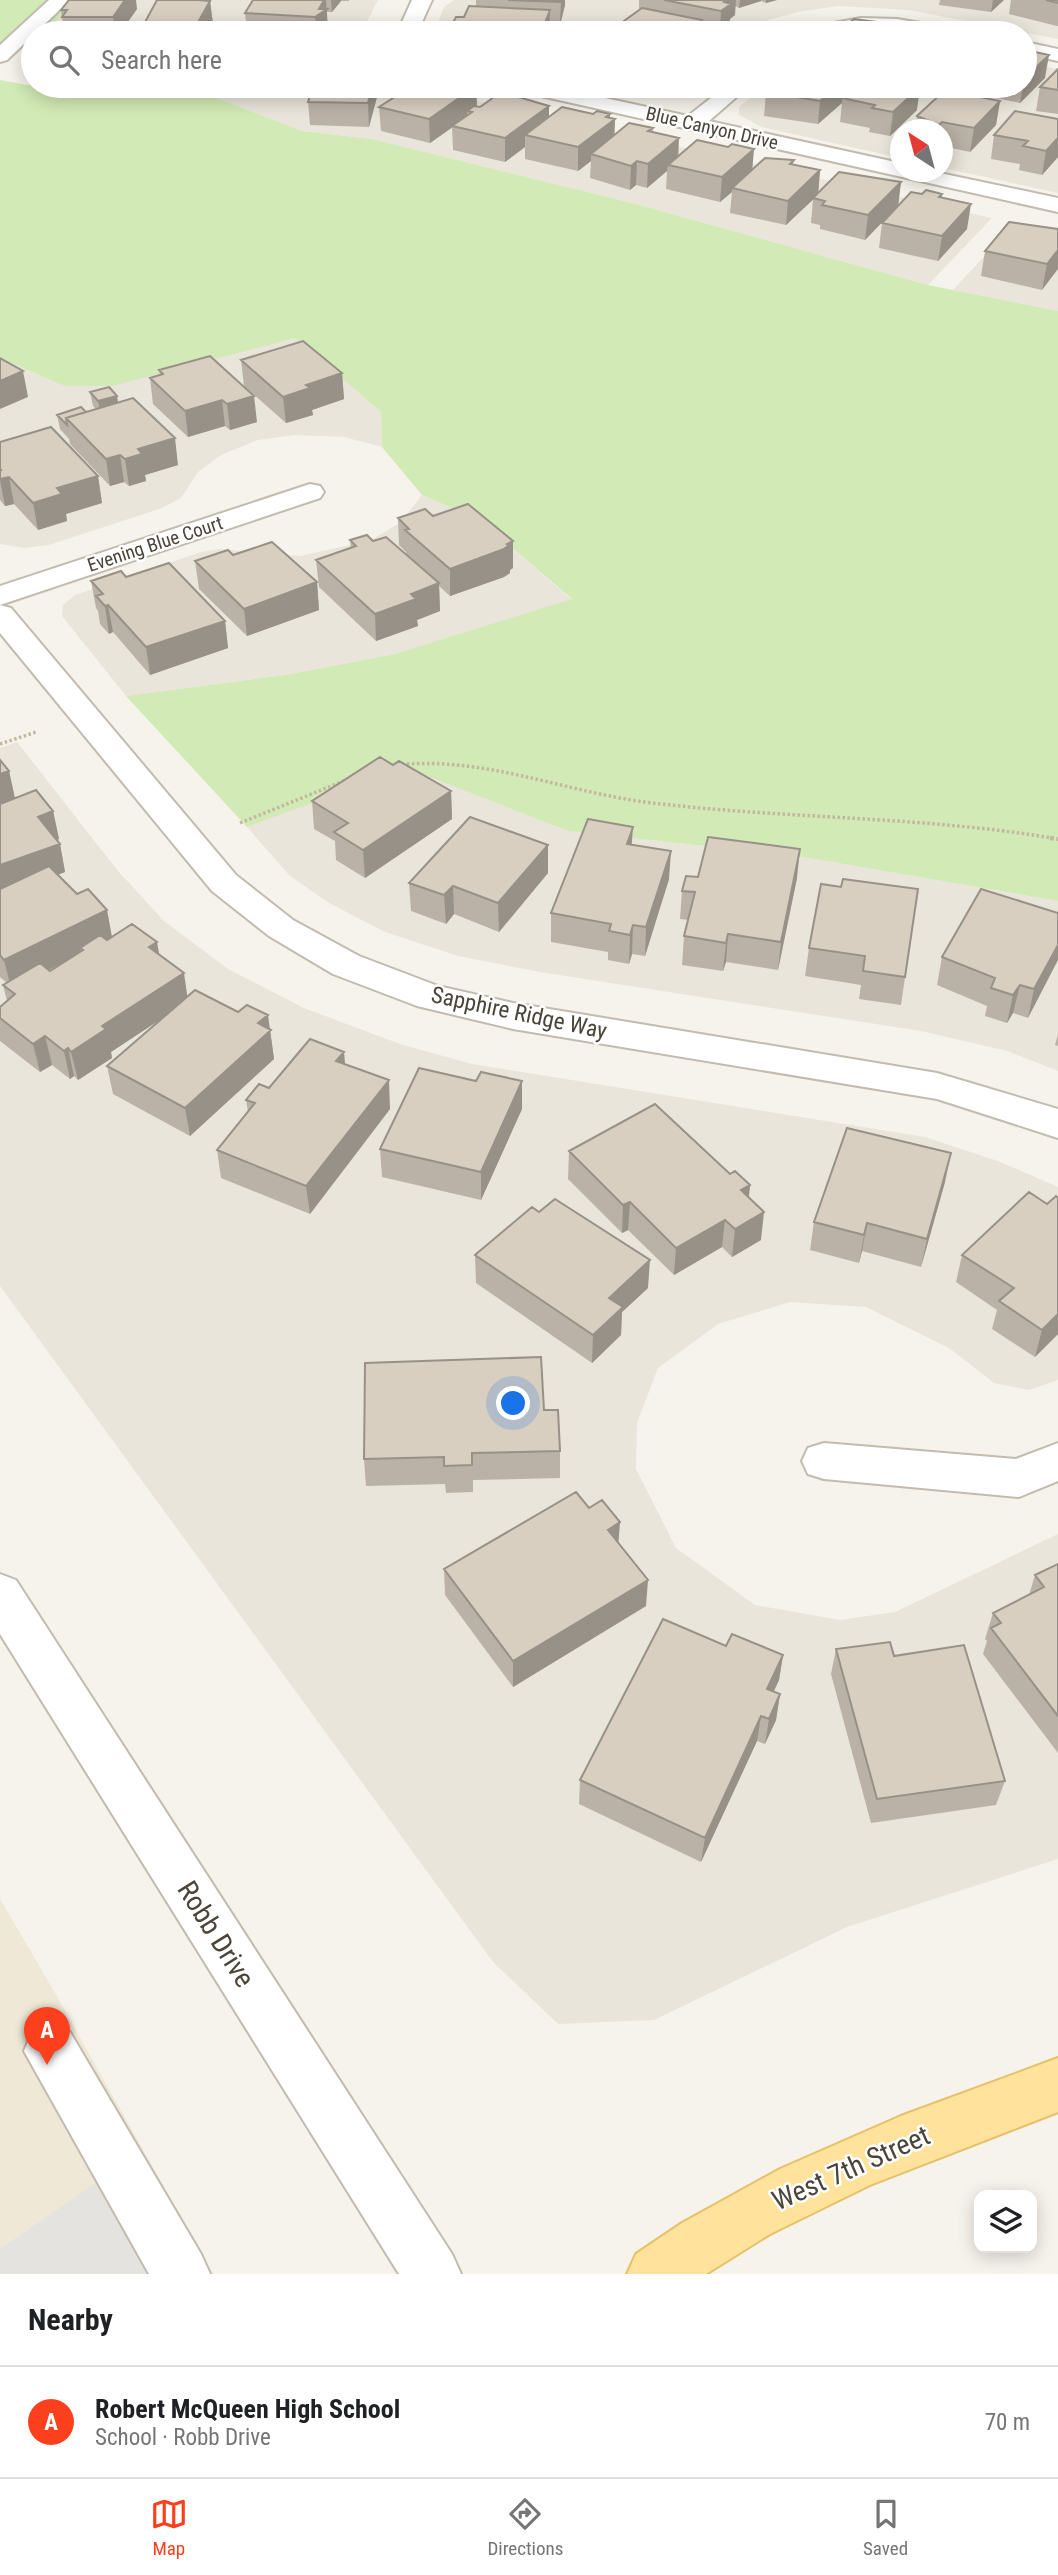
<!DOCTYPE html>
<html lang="en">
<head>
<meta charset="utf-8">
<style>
	:root { --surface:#fff; --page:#f6f6f6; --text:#202124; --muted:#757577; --line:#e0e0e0; --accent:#fc3f1d }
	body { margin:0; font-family:"Roboto Condensed",sans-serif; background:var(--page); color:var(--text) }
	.controls { position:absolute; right:21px; bottom:21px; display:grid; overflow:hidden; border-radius:14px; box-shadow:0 4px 18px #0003 }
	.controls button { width:63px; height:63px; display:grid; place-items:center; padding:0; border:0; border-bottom:2px solid var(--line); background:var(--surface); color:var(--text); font:35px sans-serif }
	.compass { position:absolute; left:890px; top:119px; width:63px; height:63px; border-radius:50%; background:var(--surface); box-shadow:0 4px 18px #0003; rotate:324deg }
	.you { position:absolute; left:514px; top:1404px; width:24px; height:24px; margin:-18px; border:5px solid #fff; border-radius:50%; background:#1a73e8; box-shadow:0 0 0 10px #1a73e833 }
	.badge { display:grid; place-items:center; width:46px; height:46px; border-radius:50%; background:var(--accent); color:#fff; font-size:23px; font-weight:700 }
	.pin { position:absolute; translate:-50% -58px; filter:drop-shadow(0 2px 4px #0008) }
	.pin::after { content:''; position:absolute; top:37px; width:24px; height:21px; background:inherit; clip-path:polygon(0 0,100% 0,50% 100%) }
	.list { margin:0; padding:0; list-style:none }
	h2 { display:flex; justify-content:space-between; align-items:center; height:91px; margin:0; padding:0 28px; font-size:30px }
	h2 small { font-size:23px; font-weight:400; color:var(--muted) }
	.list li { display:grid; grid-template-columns:46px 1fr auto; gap:21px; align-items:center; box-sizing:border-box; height:112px; padding:0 28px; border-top:2px solid var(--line) }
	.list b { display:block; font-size:26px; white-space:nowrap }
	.list p { margin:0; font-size:23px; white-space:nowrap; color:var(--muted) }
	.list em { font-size:23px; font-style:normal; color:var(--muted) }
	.icon { flex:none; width:38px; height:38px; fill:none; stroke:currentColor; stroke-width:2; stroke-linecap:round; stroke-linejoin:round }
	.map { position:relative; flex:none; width:1058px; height:2274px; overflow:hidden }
	.search { position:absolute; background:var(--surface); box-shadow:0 4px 18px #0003; left:21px; right:21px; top:21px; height:77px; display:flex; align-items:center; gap:18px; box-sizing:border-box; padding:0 24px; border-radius:38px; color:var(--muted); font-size:26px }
	.sheet { height:203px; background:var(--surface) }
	nav { display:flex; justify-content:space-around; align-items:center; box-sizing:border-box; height:98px; border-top:2px solid var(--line); background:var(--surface); font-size:19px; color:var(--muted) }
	nav a { display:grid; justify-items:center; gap:4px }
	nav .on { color:var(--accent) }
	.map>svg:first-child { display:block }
</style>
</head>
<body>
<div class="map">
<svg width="1058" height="2274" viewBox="0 0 1058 2274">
	<rect width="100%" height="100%" fill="#f6f3ec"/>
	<!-- residential -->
	<path fill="#eae5da" d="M75,0h303l-17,33h-316z
		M454,0h604v39l-149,-29 -71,-4 -40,6 -30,8 -24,13h-310l10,-26z
		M1025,62l33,7v124l-115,-25 -1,-38h-42v28l-138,-31 -23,-12v-8l26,-21h260z
		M272,86h120l38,4 562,128 -64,67 -296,-82 -260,-64 -70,-8 -98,-38z
		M1016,222l42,8v81l-105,-21z
		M295,338l86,74 1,35 -38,-10 -49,-2 -37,5 -37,15 -23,17 -17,26 -19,10 -113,37 -25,3 -24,-4v-186l64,28z
		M422,495l56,24 94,81 -177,54 -110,21 -159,21 -64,-80 1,-11 12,-10 126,-43 18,-3 81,7 69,-15 31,-18z
		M17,742l101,129 46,50 64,48 76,39 96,36 72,20 453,73 73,24 60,26v193l-29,10 -35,-7 -45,-35 -83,-41 -76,-5 -72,22 -60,44 -21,55 -1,46 40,79 79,57 85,15 55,-8 163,-78v325l-211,68 -193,93 -96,4 -65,-62 -493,-676v-538z
		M407,767l161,64 229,25 261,45v170l-51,-20 -86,-20 -375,-58 -88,-17 -73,-24 -56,-29 -40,-28 -42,-48z"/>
	<!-- education -->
	<path fill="#efe8d6" d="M0,1899l47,80 166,295h-213z"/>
	<!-- green -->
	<path fill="#d2eab5" d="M0,0h75l-30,33h-12v8l-33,2z
		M0,80l33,6 171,7 98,38 70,8 260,64 296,82 130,26v590l-261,-45 -229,-25 -161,-63 -160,59 -121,-131 159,-21 110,-21 177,-55 -94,-80 -56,-24 -40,-48 -1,-35 -86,-74 -183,48h-48l-64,-28z"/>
	<!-- parking -->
	<path fill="#e5e3e0" d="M142,2151l71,123h-213v-25z"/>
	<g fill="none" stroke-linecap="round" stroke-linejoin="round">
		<defs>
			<path id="minor" d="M49,0h21l-63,60 -7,2v-17z
				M412,0h20l-15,33h-20z
				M861,18l36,1 60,10 3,4 -99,-3 -63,3 3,-4z
				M1025,42l33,7v12l-33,-7z
				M512,86h38l138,30 38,-30h23l-40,35 191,42v9h35l123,26v14l-535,-120z
				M310,484l10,2 4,6 -4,6 -320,107v-19z
				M0,605l11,3 225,267 57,45 66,36 79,30 75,17 424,70 121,36v29l-121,-39 -424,-70 -96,-23 -84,-32 -64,-38 -57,-45 -212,-258z
				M824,1443l192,16 42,-16v38l-39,16 -195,-18 -16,-5 -6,-13 6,-13z
				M0,1574l16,6 436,674 9,20h-62l-399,-640z
				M51,2024l19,8 131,222 9,20h-61l-125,-223 8,-19z"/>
			<path id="major" d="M1058,2058v54l-188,73 -100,49 -64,40h-79l9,-20 46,-31 98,-54 121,-53z"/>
		</defs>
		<!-- minor casing -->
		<use href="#minor" stroke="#c2bbae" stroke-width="4"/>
		<!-- major casing -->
		<use href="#major" stroke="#e6c16a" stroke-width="4"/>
		<!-- path-far1 -->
		<path stroke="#c4b79f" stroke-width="3.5" stroke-dasharray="2.5 2.5" stroke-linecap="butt" d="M0,744l36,-12
			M387,766c92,-13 175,26 265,37 135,16 273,13 406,36
			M240,823l106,-43"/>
		<!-- path -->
		<path stroke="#c4b79f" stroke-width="4.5" stroke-dasharray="3.5 3.5" stroke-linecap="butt" d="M1050,838l8,1"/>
		<!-- minor -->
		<use href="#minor" fill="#fff" fill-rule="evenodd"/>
		<!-- major -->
		<use href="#major" fill="#ffe39c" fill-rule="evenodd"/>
	</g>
	<!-- wall -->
	<path fill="#bab2a6" d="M253,0h96v1h-8l-9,11h-5l1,20 -2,1h-79l-2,-20z
		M476,0h89v5l-5,20 -11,-1v9h-96l-1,-8 24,-19z
		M639,0h138l-11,3 -5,-2 -22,7 -4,-2v9l-5,4 -1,7 -8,7 -20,-3v3h-84v-7l22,-16z
		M940,0h64l-13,12 -52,-7z
		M1011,0h47v26h-1l-48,-12z
		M210,1l3,23 -6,9h-62l-1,-9z
		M137,9l-17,24h-56l-3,-23z
		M1058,69v45l-22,-3 4,-24z
		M1045,78l-25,25 -54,-11 1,-6h58z
		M412,86h64l1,20h72v12l61,-4v4l5,1 -1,16 39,-7v4l25,24 75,13 41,-9 -1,4 27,6 -2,24 83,-12 -3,24 24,-12h20v4l25,31 -29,32 -59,-13 3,-25 6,-7 -23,24 -45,-11v-4l-9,-2 2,-24 -27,26 -56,-12 2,-21 -12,10 -54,-13 1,-18 -20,17 -11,-3 -6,5 -40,-12 1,-17 -13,10 -53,-12v-12l-20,15 -52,-12 -1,-23 -22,16 -49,-12 -2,-24z
		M623,86h29l-4,3z
		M774,86h80l-1,3 64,21 -27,26 -21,-4 1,-4 -30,-6 2,-19 -24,21 -54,-8 2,-24z
		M929,86h22l-4,4z
		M377,97l-8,30 -59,-2 -2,-23z
		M1000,101l-4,24 -26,27 -28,-6v-16h-26l1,-14z
		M1058,119v38l-16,18 -23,-5 1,-6 -29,-5 3,-24z
		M1058,229l-16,61 -61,-14 4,-25z
		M210,356l47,66 -27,8 -5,-4 -37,11 -35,-33 -3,-26 10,-3 -1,-5z
		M241,360l101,13 2,26 -32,11 1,5 -27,8 -42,-37z
		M90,392l27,4 1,7 60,62 -33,10 1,6 -17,5 -5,-4 -14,4 -40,-42 -1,-5 -9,-10 -3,-14 29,-3 10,-3 -3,-3z
		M0,442l98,34 4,27 -36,11 1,7 -29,9 -24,-26 -9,2 -5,-6z
		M433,516l80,52 -3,2v3l-6,4 -54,19 -11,-10 1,25 -23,9 1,6 -42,15 -57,-54 -3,-27 35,-12 -1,-8 23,1 33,13v-2l-7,-7 -1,-27z
		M195,561l122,21 2,28 -72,26 -48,-47z
		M126,577l99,44 3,27 -78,27 -37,-43 -4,2 -9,-10 -2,-13 -2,-3 -5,-27z
		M0,760l9,11 6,27 38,13 6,28 -2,1 3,4 5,28 -7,3 19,19 30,16 5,27 48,19 27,40 83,34 4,29 -84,77 -77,-42 -6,-28 53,-46 -49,32 1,6 -34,22 -4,-4 -4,3 -18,-14 -12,7 -40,-31v-34l7,-6 -4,-16 4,-2 -7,-6z
		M393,765l58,26 1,28 -87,59 -29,-18 -1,-19 -21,-12 -2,-28z
		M632,845l37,34 -24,77 -13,-2 -3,10 -21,-4v-8l-57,-10v-29z
		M548,873l-49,59 -45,-18 -8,10 -35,-13 -2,-28z
		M698,877l99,1 -19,92 -52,-8 -3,9 -41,-6 2,-29 4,-16 -8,-1 2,-28z
		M821,884l84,93 -4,28 -42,-6 2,-14 -56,-9 4,-28z
		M1058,913l-30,105 -15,-5 -6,10 -22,-7 2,-10 -50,-21 5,-28z
		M1058,1034v12l-3,-1z
		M344,1052l1,13 45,44 -80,105 -89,-36 -4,-28 31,-38 -2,-12z
		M476,1081h46v28l-41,91 -99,-23 -2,-28z
		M569,1151l161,23 20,11 -1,12 12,43 -29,17 -10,-10 -48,28 -46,-45 -6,3 -54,-54z
		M945,1182l-24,85 -59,-16 -3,12 -49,-13 4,-28z
		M1029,1192l29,142 -23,23 -43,-28 5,-19 -41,-28 6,-27z
		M475,1255l173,33 -26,24 -1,23 -29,28 -116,-80z
		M544,1410l16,41v27l-87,2v12l-27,1 -1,-9 -79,2 -2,-27z
		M589,1508l30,35 27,63 -133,81 -68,-92 -1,-26z
		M1058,1564v189l-75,-99 4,-13 -2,-2 8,-26 36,-18 6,-20z
		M726,1646l57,9 -4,25 -5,11 6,3 -4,26 -11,24 -8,-3 -56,121 -122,-58 1,-24z
		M836,1649l58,7 111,125 -9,24 -125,18 -40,-149z"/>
	<!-- shaded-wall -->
	<path fill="#979187" d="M125,0h11l1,9 -17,24h-5l-2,-16z
		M324,0h2l2,32 -2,1h-9l-2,-16z
		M331,0h10v1l-9,11z
		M561,0h4v5l-5,20z
		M727,0h9l-1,15 -5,4 -1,7 -9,7 1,-22 3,-9z
		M740,0h21v1l-22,7z
		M766,0h11l-11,3z
		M993,0h11l-13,12z
		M210,1l3,23 -6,9h-9l-1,-9z
		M550,10l-1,23h-7v-3z
		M702,20l-1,13h-10v-5z
		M907,26l-1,7h-8z
		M686,27l-1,6h-8z
		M1049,55l-4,23 -25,25 3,-17h2v-8z
		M372,86h4l1,11 -8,30 -1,-24z
		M473,86h3l1,21 -5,5 -5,-1v8l-4,1 -33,23 -1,-24z
		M838,86h16l-1,8 -11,4v5l-24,21 2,-23z
		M920,87l-3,23 -27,26 3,-24z
		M1000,101l-4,24 -26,27 4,-24z
		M549,106v23l-24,6v12l-20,15v-24z
		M610,114v9l5,-4 -1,24 -23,11v7l-13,10v-24z
		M679,138l-1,24 -10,3 -1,6 -20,17 1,-24z
		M1058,138v19l-16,18 4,-24z
		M754,149l-2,24 -20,15v4l-12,10 2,-25z
		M637,161l-1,24 -6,5 1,-24z
		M820,170l-2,25 -32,30 2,-24z
		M901,182l-3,24 -33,34 3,-25z
		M971,204l-4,25 -29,32 4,-25z
		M1058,250v19l-16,21 5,-26z
		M23,371l5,26 -28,12v-28z
		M342,373l2,26 -32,11 1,5 -27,8 -3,-26 23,-12z
		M117,396l2,14 -18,5 -3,-14z
		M254,396l3,26 -27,8 -3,-26z
		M222,400l3,26 -37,11 -3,-26z
		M175,438l3,27 -33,10 1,6 -17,5 -4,-27 13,-10z
		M120,455l4,27 -14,4 -4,-27z
		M98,476l4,27 -36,11 1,7 -29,9 -5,-27 24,-15z
		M9,477l5,27 -9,2 -5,-26z
		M513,541v27l-3,2v3l-6,4 -54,19v-27z
		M317,582l2,28 -72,26 -3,-27z
		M439,583l1,28 -23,9 1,6 -42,15 -1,-27 36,-20z
		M108,605l5,27 -4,2 -4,-28z
		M225,621l3,27 -78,27 -4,-28z
		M9,771l6,28 -15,16v-41z
		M451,791l1,28 -87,59 -2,-28z
		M53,811l6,28 -15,6 -6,-28z
		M633,827l-2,28 -4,-11z
		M60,844l5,28 -65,24v-31z
		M548,845v28l-49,59 -1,-29z
		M800,849l-3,29 -19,92 3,-28z
		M671,851l-2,28 -24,77 1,-29z
		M453,886l1,28 -8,10 -2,-29z
		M107,910l5,28 -29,12 -3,-2 1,6 -70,34 -7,-28z
		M633,925l-1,29 -3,10 1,-29z
		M728,934l-2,28 -3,9 3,-28z
		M157,942l5,28 -13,-23z
		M1058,945v15l-30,58 6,-29z
		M184,973l4,28 -77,51 1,6 -34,22 -7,-28 31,-26z
		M1020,985l-7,28 -6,10 6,-28z
		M268,1015l6,44 -84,77 -5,-28 73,-85z
		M45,1036l7,29 -12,7 -7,-28z
		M68,1048l6,28 -4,3 -6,-28z
		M344,1052l2,28 -10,-19z
		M389,1080l1,29 -80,105 -4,-28z
		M522,1081v28l-41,91v-28z
		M951,1153l-6,29 -24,85 6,-28z
		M750,1185l-3,28 -6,-23z
		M630,1202l-2,28 -6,3 1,-28z
		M764,1212l-3,28 -29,17 3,-28z
		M725,1220l-3,27 -48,28 2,-27z
		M867,1223l-5,28 -3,12 5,-28z
		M650,1260l-2,28 -26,24 -1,23 -29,28 1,-28 16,-37z
		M1058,1314v20l-23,23 7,-27z
		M620,1522l-2,27 -10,-19z
		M648,1580l-2,26 -133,81v-26z
		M783,1655l-4,25 -16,34 4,-25z
		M780,1694l-4,26 -11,24 4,-25z
		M761,1716l-4,25 -56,121 4,-24z"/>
	<!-- building -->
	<path fill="#d8cfc1" stroke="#979187" stroke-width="2" d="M69,0h56l-12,17h-51l5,-7h-6z
		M157,0h41l12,1 -13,23h-53z
		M253,0h71l-5,9h8l-12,8 -70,-4z
		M508,0h53l-1,2z
		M664,0h63l-3,2 7,2 -10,7z
		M1046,0h12v3z
		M469,6l81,4 -8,20 -90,-5 4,-8h8z
		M642,8l60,12 -11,8 -5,-1 -9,6h-21l-39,-7z
		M854,19l53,7 -9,7h-62z
		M590,30l16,3h-21z
		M926,31l25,2h-27z
		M1026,50l23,5 -24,23v-26z
		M1058,69v21l-18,-3z
		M313,86h59l-4,17 -60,-1z
		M412,86h61l-7,5 7,2 -11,3 -33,23 -50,-12z
		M774,86h64l-18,15 -54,-9z
		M857,86h59l4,1 -27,25 -21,-4 3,-3 -33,-7z
		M945,90l55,11 -26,27 -32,-6 -3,3 -22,-9z
		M501,92l48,14 -44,32 -53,-12 20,-14 -5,-1 7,-5 6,1z
		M562,107l31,7 4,-3 13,3 -4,3 9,2 -37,28 -53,-12z
		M1015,111l43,8v19l-12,13 -23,-5 5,-5 -34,-6z
		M629,123l24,5 -5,3 31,7 -31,26 -11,-3 -6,5 -40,-12z
		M697,140l31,7 4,-3 22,5 -32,28 -54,-12z
		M765,158l29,2 -4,4 30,6 -32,31 -56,-13z
		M839,172l62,10 -33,33 -46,-10 3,-4 -12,-3z
		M926,190l16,4 -3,3 32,7 -29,32 -60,-13 29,-31 11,2z
		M1009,222l49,7v21l-11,14 -62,-13z
		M303,341l39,32 -36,12 4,3 -27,9 -42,-37z
		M210,356l44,40 -27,8 -5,-4 -37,11 -35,-33 13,-4 -4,-4z
		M0,358l23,13 -23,10z
		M109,387l8,9 -19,5 -8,-9z
		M133,398l42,40 -37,11 4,5 -17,5 -5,-4 -14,4 -40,-41z
		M81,407l5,5 -20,6 1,7 -10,-10z
		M51,427l47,49 -41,12 5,6 -29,9 -24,-26 -9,2v-9h1l-1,-2v-26z
		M468,504l45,37 -6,3 2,1 -5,4 -54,20 -45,-39 4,-1 -11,-11 27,-9 8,7z
		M367,535l6,6 13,-4 53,46 -28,11 5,5 -41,15 -59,-54 40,-14 -6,-6z
		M272,542l45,40 -73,27 -49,-48 33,-11 5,5z
		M169,563l56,58 -79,26 -38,-42 -3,1 -9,-10 7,-2 -12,-13 30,-10 5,6z
		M380,757l13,8 6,-4 52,30 -88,59 -29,-18 14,-9 -36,-22z
		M0,760l9,11 -9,3z
		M36,790l17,21 -15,6 22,27 -60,21v-61z
		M470,817l78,28 -50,58 -45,-17 -9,9 -35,-12z
		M588,819l45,8 -6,17 44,7 -25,76 -13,-2 -3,10 -21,-4 2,-7 -60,-11z
		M708,837l92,12 -19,93 -53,-8 -2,9 -42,-7 11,-44 -13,-1 4,-15 12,1z
		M49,866l28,28 11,-5 19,21 -103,50 -4,-5v-66z
		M843,879l75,10 -13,88 -42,-6 2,-15 -56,-8 12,-64 20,3z
		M981,889l77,24v32l-24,44 -14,-4 -7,10 -22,-7 4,-10 -53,-21z
		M132,924l25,18 -8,5 35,26 -82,53 4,3 -35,23 -3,-4 -4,3 -19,-15 -12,8 -33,-26v-11l15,-13 -12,-9 37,-22 10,8 33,-21 -3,-2 20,-13 7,5z
		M195,990l43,22 9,-7 21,10 -10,8 13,7 -86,78 -78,-42z
		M310,1039l34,13 -8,9 53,19 -83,106 -89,-36 38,-47 -9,-3 13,-16 10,4z
		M419,1068l57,13 5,-9 41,9 -41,91 -101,-23z
		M655,1104l75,70 5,-3 15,14 -9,5 23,22 -29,17 -10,-9 -49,28 -46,-46 -7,3 -54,-54z
		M847,1128l104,25 -24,86 -60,-16 -3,12 -50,-13z
		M1029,1192l18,12 9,-8 2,2v116l-16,16 -43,-29 15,-13 -52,-33z
		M555,1199l95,61 -41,38 14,9 -30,28 -118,-80 57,-48 7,5z
		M541,1357l3,53h14l2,41 -88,2v12l-28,1v-9l-80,2 1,-96z
		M576,1492l13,16 13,-8 18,22 -12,8 40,50 -135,81 -69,-92z
		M1058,1564v152l-67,-88 10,-5 -8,-10 51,-26 -9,-12z
		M663,1619l63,27 6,-12 51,21 -16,34 13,5 -11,25 -8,-3 -56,122 -125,-58z
		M890,1642l4,14 70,-11 41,136 -128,18 -41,-150z"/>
	<g text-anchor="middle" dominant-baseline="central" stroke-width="5" stroke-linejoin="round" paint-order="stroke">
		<!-- far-street labels -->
		<g font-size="19" fill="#4b4439" stroke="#fff">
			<text transform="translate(712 128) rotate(13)">Blue Canyon Drive</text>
			<text transform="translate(155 544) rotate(-18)">Evening Blue Court</text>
		</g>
		<!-- street labels -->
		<g font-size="23" fill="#4b4439" stroke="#fff">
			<text transform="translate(519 1013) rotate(12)">Sapphire Ridge Way</text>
		</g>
		<!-- near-street labels -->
		<g font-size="28" fill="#4b4439" stroke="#fff">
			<text transform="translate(216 1934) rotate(58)">Robb Drive</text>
			<text transform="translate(851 2168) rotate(-24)">West 7th Street</text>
		</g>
	</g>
</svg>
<div class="controls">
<button><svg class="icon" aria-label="layers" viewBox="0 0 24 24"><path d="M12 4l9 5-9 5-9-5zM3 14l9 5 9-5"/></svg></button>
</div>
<svg class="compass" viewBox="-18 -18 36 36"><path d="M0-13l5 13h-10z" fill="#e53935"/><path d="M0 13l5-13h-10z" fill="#757577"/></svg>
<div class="you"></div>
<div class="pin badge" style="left:47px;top:2065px">A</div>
<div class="search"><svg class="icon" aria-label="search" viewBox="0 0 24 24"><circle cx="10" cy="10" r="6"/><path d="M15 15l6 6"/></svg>Search here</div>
</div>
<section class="sheet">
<h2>Nearby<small></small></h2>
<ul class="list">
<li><span class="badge">A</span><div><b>Robert McQueen High School</b><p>School · Robb Drive</p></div><em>70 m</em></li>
</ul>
</section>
<nav>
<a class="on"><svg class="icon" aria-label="map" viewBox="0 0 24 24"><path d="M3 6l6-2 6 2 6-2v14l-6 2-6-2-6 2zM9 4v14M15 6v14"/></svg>Map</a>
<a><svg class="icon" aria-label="directions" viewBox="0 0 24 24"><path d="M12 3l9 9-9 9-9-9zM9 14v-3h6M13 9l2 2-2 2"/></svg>Directions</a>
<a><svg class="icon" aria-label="saved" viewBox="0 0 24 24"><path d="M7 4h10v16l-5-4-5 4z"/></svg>Saved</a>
</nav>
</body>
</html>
